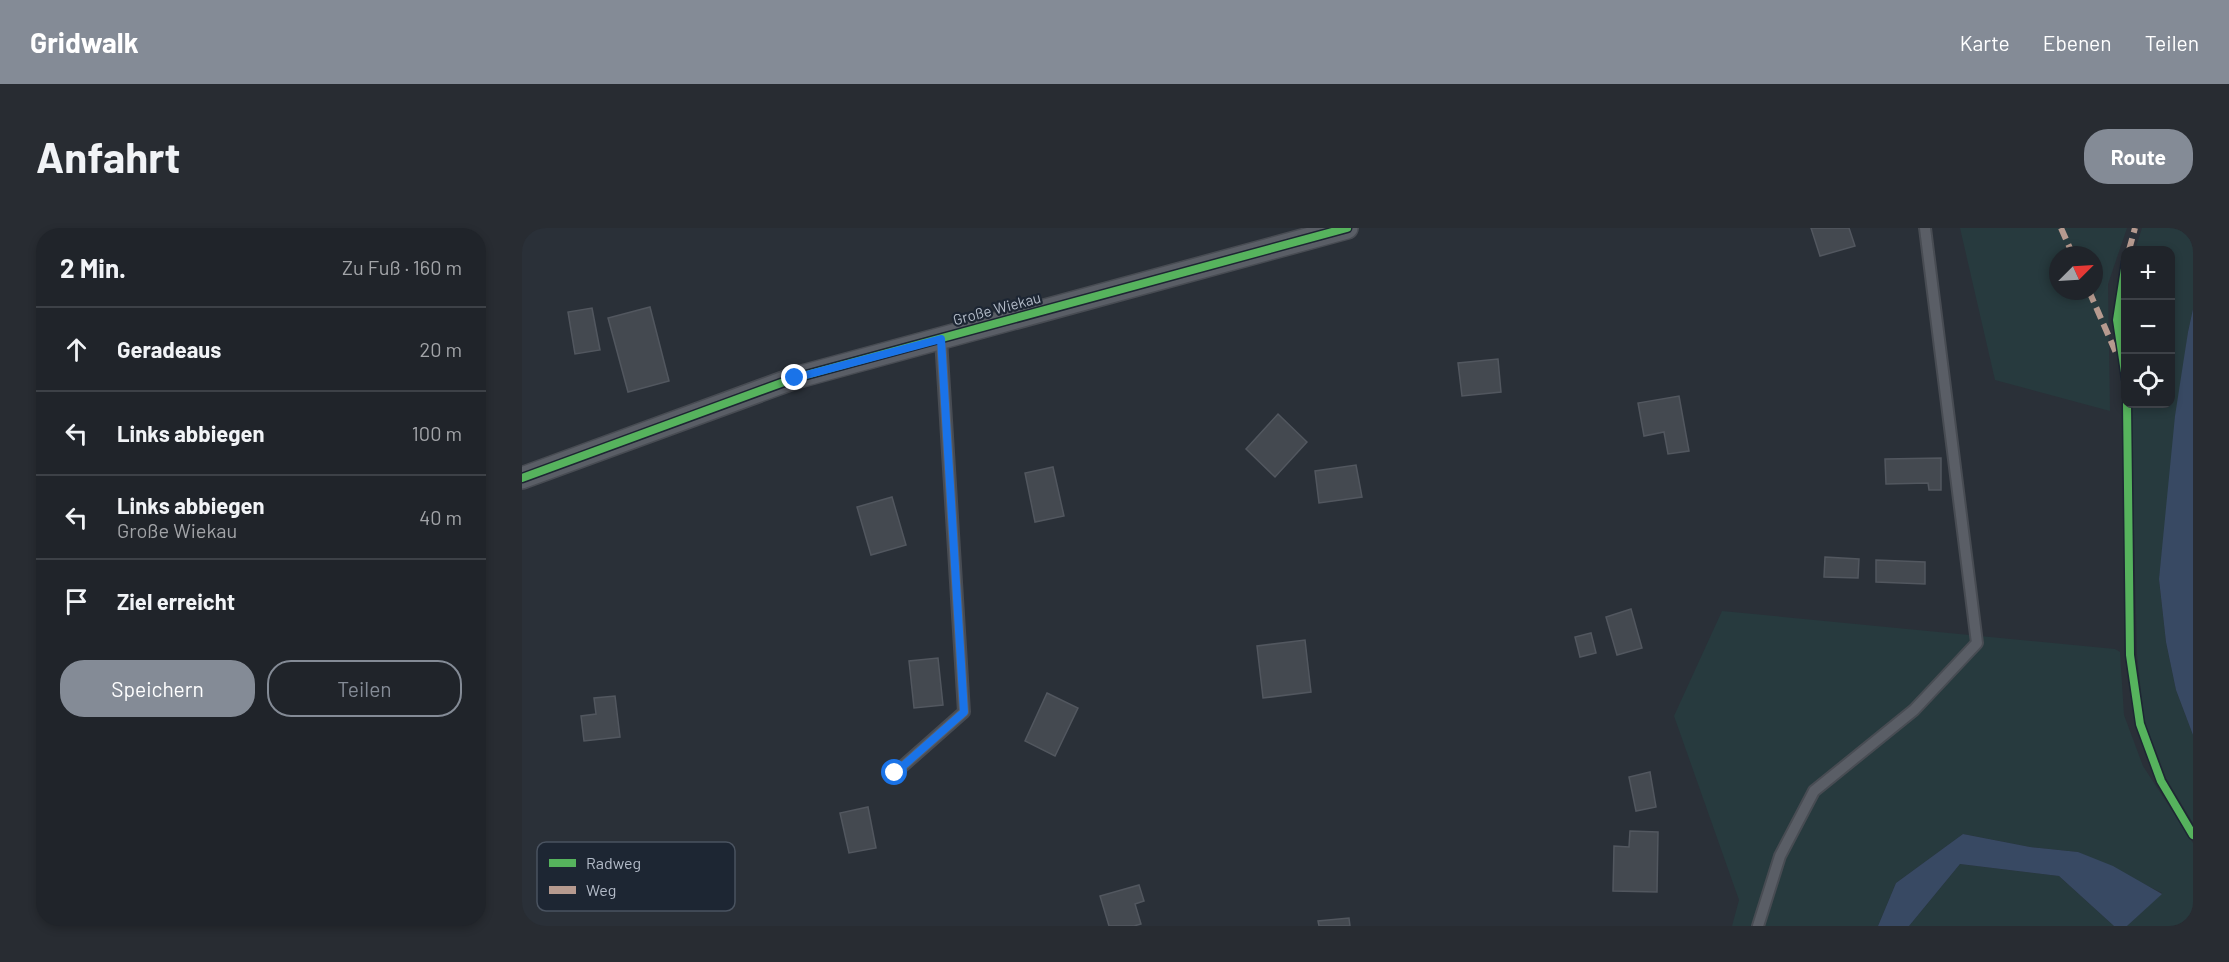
<!DOCTYPE html>
<html lang="de">
<meta charset="utf-8">
<style>
body{margin:0;font-family:Barlow,sans-serif;background:#282c32;color:#f1f3f6}
.controls{position:absolute;right:18px;top:18px;display:grid;overflow:hidden;border-radius:12px;box-shadow:0 3px 9px #0003}
.controls button{width:54px;height:54px;display:grid;place-items:center;padding:0;border:0;border-bottom:2px solid #3d4147;background:#20242a;color:#f1f3f6;font:30px sans-serif}
.compass{position:absolute;left:1527px;top:18px;width:54px;height:54px;border-radius:50%;background:#20242a;box-shadow:0 3px 9px #0003;rotate:66deg}
.stop{position:absolute;width:18px;height:18px;margin:-14px;border:4px solid #1a73e8;border-radius:50%;background:#fff}
.stop.end{background:#1a73e8;border-color:#fff;box-shadow:0 2px 6px #0008}
.list{margin:0;padding:0;list-style:none}
h2{display:flex;justify-content:space-between;align-items:center;height:78px;margin:0;padding:0 24px;font-size:26px}
h2 small{font-size:20px;font-weight:400;color:#a2a4a8}
.list li{display:grid;grid-template-columns:39px 1fr auto;gap:18px;align-items:center;box-sizing:border-box;height:84px;padding:0 24px;border-top:2px solid #3d4147}
.list b{display:block;font-size:22px;white-space:nowrap}
.list p{margin:0;font-size:20px;white-space:nowrap;color:#a2a4a8}
.list em{font-size:20px;font-style:normal;color:#a2a4a8}
.actions{display:flex;gap:12px;padding:18px 24px}
.actions a{flex:1;padding:14px 0;border:2px solid #848b96;border-radius:24px;text-align:center;font-size:21px;color:#848b96}
.actions .main{background:#848b96;color:#fff}
.icon{flex:none;width:33px;height:33px;fill:none;stroke:currentColor;stroke-width:2;stroke-linecap:round;stroke-linejoin:round}
.map{position:relative;flex:none;width:1671px;height:698px;overflow:hidden;border-radius:24px}
header{display:flex;align-items:center;gap:36px;box-sizing:border-box;height:84px;padding:0 30px;background:#848b96;color:#fff}
header strong{font-size:28px}
nav{display:flex;gap:33px;margin-inline-start:auto;font-size:21px}
.intro{display:flex;align-items:center;justify-content:space-between;box-sizing:border-box;height:144px;padding:0 36px}
h1{margin:0;font-size:42px}
.button{padding:15px 27px;border-radius:24px;background:#848b96;color:#fff;font-size:21px;font-weight:700}
main{display:flex;gap:36px;padding:0 36px}
aside{flex:1;background:#20242a;border-radius:24px;box-shadow:0 3px 9px #0003}
.map>svg:first-child{display:block}
</style>
<header>
<strong>Gridwalk</strong>
<nav><a>Karte</a><a>Ebenen</a><a>Teilen</a></nav>
</header>
<div class="intro"><h1>Anfahrt</h1><a class="button">Route</a></div>
<main>
<aside>
<h2>2 Min.<small>Zu Fuß · 160 m</small></h2>
<ul class="list">
<li><svg class="icon" aria-label="ahead" viewBox="0 0 24 24"><path d="M12 20V5M6 11l6-6 6 6"/></svg><div><b>Geradeaus</b></div><em>20 m</em></li>
<li><svg class="icon" aria-label="left" viewBox="0 0 24 24"><path d="M17 20v-9H6M10 6l-5 5 5 5"/></svg><div><b>Links abbiegen</b></div><em>100 m</em></li>
<li><svg class="icon" aria-label="left" viewBox="0 0 24 24"><path d="M17 20v-9H6M10 6l-5 5 5 5"/></svg><div><b>Links abbiegen</b><p>Große Wiekau</p></div><em>40 m</em></li>
<li><svg class="icon" aria-label="arrive" viewBox="0 0 24 24"><path d="M6 21V4h12l-3 4 3 4H6"/></svg><div><b>Ziel erreicht</b></div></li>
</ul>
<div class="actions"><a class="main">Speichern</a><a>Teilen</a></div>
</aside>
<div class="map">
<svg width="1671" height="698" viewBox="0 0 1671 698">
<rect width="100%" height="100%" fill="#2a3038"/>
<!-- green -->
<path fill="#273a3e" fill-rule="evenodd" d="M1438 0H1605L1586 56 1588 183 1473 152ZM1536 27H1572V63H1536Z
M1620 0H1671V81L1666 104 1637 351 1644 414 1654 462 1671 507V595L1644 550 1622 492 1615 427 1609 176H1648V22H1613Z
M1200 383 1593 421 1598 424 1602 487 1621 538 1671 615V698H1605L1640 665 1556 624 1508 619 1441 606 1374 655 1356 698H1210L1217 672 1152 488Z
M1438 636 1537 648 1592 698H1387Z"/>
<!-- water -->
<path fill="#384963" d="M1671 81V507L1654 462 1644 414 1637 351 1653 188 1666 104Z
M1441 606 1508 619 1556 624 1591 638 1640 666 1605 698H1592L1537 648 1438 636 1387 698H1356L1374 655Z"/>
<!-- building -->
<path fill="#444950" stroke="#52575f" stroke-width="1.5" d="M1289 0H1327L1333 18 1298 28Z
M128 79 147 153 106 164 86 90Z
M70 80 78 122 53 126 46 84Z
M976 131 979 164 940 168 936 135Z
M1157 168 1167 223 1146 226 1142 204 1122 208 1116 175Z
M756 186 785 214 753 249 724 221Z
M1419 230V262H1407L1406 255 1364 256 1363 231Z
M834 237 840 269 797 275 793 243Z
M531 239 542 288 513 294 503 245Z
M370 269 384 317 349 327 335 279Z
M1303 329 1337 331 1336 350 1302 349Z
M1354 332 1403 334V356L1354 354Z
M1109 381 1120 420 1095 427 1084 389Z
M1069 405 1074 425 1058 429 1053 409Z
M783 412 789 464 741 470 735 418Z
M416 430 421 477 392 480 387 433Z
M525 465 556 480 533 528 503 513Z
M93 468 98 509 62 513 59 488 74 486 72 470Z
M1128 544 1134 579 1114 583 1107 549Z
M346 579 354 620 327 625 318 585Z
M1108 603 1136 604 1135 664 1091 663 1092 618 1107 619Z
M617 657 622 673 613 676 619 696 612 698H587L578 668Z
M827 690 828 698H797L796 693Z"/>
<g fill="none" stroke-linecap="round" stroke-linejoin="round">
<defs>
<path id="service" d="M373 545 442 484 419 111
M1236 698 1258 628 1292 563 1392 482 1455 415 1403 0"/>
<path id="minor" d="M0 250 273 150 825 0"/>
</defs>
<!-- service casing -->
<use href="#service" stroke="#484c53" stroke-width="14"/>
<!-- minor casing -->
<use href="#minor" stroke="#484c53" stroke-width="24"/>
<!-- service -->
<use href="#service" stroke="#5a5e66" stroke-width="10"/>
<!-- minor -->
<use href="#minor" stroke="#5a5e66" stroke-width="21"/>
<!-- quiet -->
<path stroke="#b69a8f" stroke-width="6" stroke-dasharray="12 6" stroke-linecap="butt" d="M1539 0 1551 27
M1607 22 1613 0
M1567 63 1595 127"/>
<defs>
<path id="cycleway" d="M1604 34 1595 92 1604 151
M1605 176 1608 427 1618 496 1639 553 1671 607
M0 250 273 150 825 0"/>
</defs>
<!-- cycleway casing -->
<use href="#cycleway" stroke="#1d2633" stroke-width="11"/>
<!-- cycleway -->
<use href="#cycleway" stroke="#56b35d" stroke-width="8"/>
</g>
<g fill="none" stroke-linecap="round" stroke-linejoin="round">
<!-- route -->
<path stroke="#1a73e8" stroke-width="8" d="M273 150 419 111 442 484 373 545"/>
</g>
<g text-anchor="middle" stroke-width="4.5" stroke-linejoin="round" paint-order="stroke">
<!-- street labels -->
<g font-size="15" fill="#b4bcc9" stroke="#1d2633">
<text transform="translate(475 81) rotate(-15)" y="5">Große Wiekau</text>
</g>
</g>
<!-- legend -->
<rect x="15" y="614" width="198" height="69" rx="9" fill="#1d2633" stroke="#4a5360" stroke-width="1.5"/>
<rect x="27" y="631" width="27" height="8" fill="#56b35d"/>
<rect x="27" y="658" width="27" height="8" fill="#b69a8f"/>
<g font-size="16" fill="#b4bcc9">
<text x="64" y="641">Radweg</text>
<text x="64" y="668">Weg</text>
</g>
</svg>
<div class="controls">
<button>+</button>
<button>−</button>
<button><svg class="icon" aria-label="locate" viewBox="0 0 24 24"><circle cx="12" cy="12" r="6"/><path d="M12 2v4M12 18v4M2 12h4M18 12h4"/></svg></button>
</div>
<svg class="compass" viewBox="-18 -18 36 36"><path d="M0-13l5 13h-10z" fill="#e53935"/><path d="M0 13l5-13h-10z" fill="#a2a4a8"/></svg>
<div class="stop" style="left:373px;top:545px"></div>
<div class="stop end" style="left:273px;top:150px"></div>
</div>
</main>
